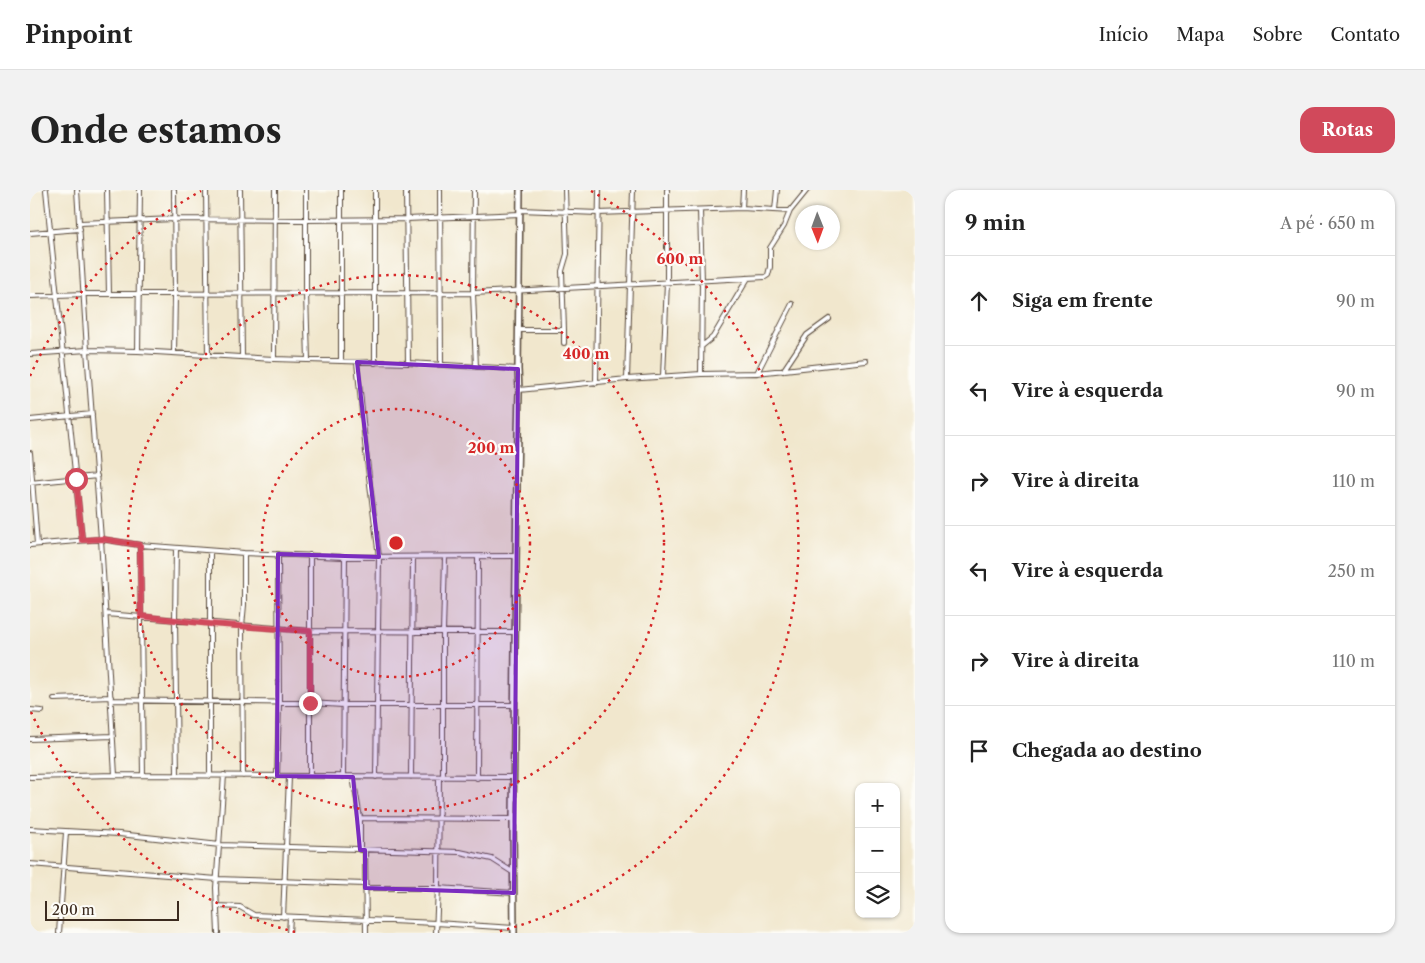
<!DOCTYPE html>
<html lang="pt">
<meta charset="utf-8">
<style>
body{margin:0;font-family:"Libre Caslon Text",serif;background:#f2f2f2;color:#222}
.controls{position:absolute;right:15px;bottom:15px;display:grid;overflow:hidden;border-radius:10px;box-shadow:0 1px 4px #0004}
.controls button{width:45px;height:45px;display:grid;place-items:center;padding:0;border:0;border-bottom:1px solid #e0e0e0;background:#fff;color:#222;font:25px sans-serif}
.compass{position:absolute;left:765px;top:15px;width:45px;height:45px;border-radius:50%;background:#fff;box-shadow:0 1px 4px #0004;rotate:179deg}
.scale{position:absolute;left:15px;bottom:12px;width:134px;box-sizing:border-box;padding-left:5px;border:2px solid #3b2a1e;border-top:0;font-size:14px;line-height:18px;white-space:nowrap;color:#3b2a1e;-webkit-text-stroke:4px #fdfcf7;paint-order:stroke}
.stop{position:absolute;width:15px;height:15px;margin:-11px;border:4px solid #d1495b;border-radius:50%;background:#fff}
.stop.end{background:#d1495b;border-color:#fff;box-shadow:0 1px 5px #0008}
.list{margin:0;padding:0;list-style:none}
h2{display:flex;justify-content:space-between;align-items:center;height:65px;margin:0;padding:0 20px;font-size:21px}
h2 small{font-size:16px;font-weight:400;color:#767676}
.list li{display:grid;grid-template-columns:32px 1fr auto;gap:15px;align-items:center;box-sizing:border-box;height:90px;padding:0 20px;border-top:1px solid #e0e0e0}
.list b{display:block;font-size:19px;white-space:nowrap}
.list em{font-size:16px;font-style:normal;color:#767676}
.icon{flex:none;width:28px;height:28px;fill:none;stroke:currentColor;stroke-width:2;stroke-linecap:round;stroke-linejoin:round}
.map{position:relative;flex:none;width:885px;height:743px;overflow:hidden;border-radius:15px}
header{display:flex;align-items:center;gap:30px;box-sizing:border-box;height:70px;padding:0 25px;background:#fff;border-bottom:1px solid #e0e0e0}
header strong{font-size:24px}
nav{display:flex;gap:28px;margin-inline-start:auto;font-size:18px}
.intro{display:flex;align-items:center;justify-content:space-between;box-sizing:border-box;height:120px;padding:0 30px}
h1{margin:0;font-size:35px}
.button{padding:12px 22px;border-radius:15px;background:#d1495b;color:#fff;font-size:18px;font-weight:700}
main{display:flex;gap:30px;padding:0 30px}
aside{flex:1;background:#fff;border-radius:15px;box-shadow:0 1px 4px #0004}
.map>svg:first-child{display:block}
</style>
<header>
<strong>Pinpoint</strong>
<nav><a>Início</a><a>Mapa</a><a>Sobre</a><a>Contato</a></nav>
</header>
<div class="intro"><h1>Onde estamos</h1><a class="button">Rotas</a></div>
<main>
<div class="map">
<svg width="885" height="743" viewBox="0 0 885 743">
<rect width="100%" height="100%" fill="#fdfcf7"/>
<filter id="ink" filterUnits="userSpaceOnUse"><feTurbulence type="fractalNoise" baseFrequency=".02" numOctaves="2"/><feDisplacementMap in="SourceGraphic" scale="10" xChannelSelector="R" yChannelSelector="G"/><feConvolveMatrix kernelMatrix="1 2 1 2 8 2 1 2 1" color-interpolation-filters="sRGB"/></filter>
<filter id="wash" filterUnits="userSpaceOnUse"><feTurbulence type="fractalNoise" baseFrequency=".0096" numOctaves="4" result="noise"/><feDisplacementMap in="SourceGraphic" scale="20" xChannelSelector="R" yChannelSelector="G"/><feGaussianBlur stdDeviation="1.12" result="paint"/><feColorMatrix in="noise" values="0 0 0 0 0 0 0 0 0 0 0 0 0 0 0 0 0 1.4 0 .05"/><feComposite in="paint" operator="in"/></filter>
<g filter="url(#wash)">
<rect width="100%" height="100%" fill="#f1e7cd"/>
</g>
<g filter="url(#ink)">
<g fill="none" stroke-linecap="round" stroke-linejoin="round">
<defs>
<path id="minor" d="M16 0 52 350
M47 0 57 160 71 349 85 585
M77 0 79 104
M144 0 145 104 144 163
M176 0 178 164
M210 0 212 166
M276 0V104L278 170
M311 0V171
M345 0V173
M376 0 378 173
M410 0 411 175
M444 0 443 103 446 177
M712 18 713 0
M490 20 568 23 712 18 760 21 777 0
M670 20 672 91 671 184
M745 20 747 0
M50 33 144 29 276 30 377 29 490 24
M0 43 50 39
M0 106 54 104 443 103 735 87 738 85 740 77V58L754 36 760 21
M488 140H534L532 81 537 64 535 0
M534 140V153
M672 156 683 147 718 88
M108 161 110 0
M0 164 57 160 108 161 244 169 378 173 488 179
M244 169 245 0
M327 172 336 262 349 367 346 587
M753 181 777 145 799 129
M727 183 762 114
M633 186 637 92V0
M597 189 603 0
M566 193 569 0
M489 200 597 189 671 184 727 183 836 171
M0 230 62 224
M0 263 7 354
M0 293 67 286
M0 355 71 349 110 355 214 363 315 367 486 366
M110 355 113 585
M146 358 145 430 147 585
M76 424 280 441 486 442
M24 509 81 507
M81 510 280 513 313 515H485
M0 520 12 521
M0 549 83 546
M180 586V361
M213 586 212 436 214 415V363
M247 586 249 513 248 364
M280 586V365
M0 587 85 585 484 587
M313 587 315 367
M323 587 330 628V660
M381 587 383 367
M413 588V442L415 367
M447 588 448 368
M330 628 483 629
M0 639 89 644 190 655 430 662 462 669 484 683
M335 660 336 743
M0 674 187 689 335 694
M335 698H408L484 703
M187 716 210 717 224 725 406 733 484 738
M253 727 259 587
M29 743 36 642
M188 743 186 698 194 585
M259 743 260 727
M406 743 408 698 409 587"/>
<path id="tertiary" d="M484 743 483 629 487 288 489 200 488 179 490 0"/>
</defs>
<!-- minor casing -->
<use href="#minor" stroke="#564638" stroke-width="6"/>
<!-- tertiary casing -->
<use href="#tertiary" stroke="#564638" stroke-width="8"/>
<!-- minor -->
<use href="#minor" stroke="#fff" stroke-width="4"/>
<!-- tertiary -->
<use href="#tertiary" stroke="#fff" stroke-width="5"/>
</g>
</g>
<g fill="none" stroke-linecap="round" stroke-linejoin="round" filter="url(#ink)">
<!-- route -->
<path stroke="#d1495b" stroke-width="6" d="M46 289 52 350 72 349 110 355 111 426 180 434 280 441V513"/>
</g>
<!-- marked area -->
<path fill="#7b2cbf" fill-opacity="0.2" stroke="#7b2cbf" stroke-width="4" stroke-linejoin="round" d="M327 172 488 179 484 703 335 698V660H330L323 587 247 586 248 364 349 367Z"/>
<!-- distance rings -->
<g fill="none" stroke="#d62828" stroke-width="2.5" stroke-dasharray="2.5 5">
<circle cx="366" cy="353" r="134"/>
<circle cx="366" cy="353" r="268"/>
<path d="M265 742A402 402 0 0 1 0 520M0 186A402 402 0 0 1 171 1M561 1A402 402 0 0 1 467 742"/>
</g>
<circle cx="366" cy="353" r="8" fill="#d62828" stroke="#fdfcf7" stroke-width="2.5"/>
<g font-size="15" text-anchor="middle" font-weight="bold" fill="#d62828" stroke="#fdfcf7" stroke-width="4.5" stroke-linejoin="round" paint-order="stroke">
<text x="650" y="74">600 m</text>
<text x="556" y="169">400 m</text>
<text x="461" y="263">200 m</text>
</g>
</svg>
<div class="controls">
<button>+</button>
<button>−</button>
<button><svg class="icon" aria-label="layers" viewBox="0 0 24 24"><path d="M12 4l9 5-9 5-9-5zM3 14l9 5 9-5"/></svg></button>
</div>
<svg class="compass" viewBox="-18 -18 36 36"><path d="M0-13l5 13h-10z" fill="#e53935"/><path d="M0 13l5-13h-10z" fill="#767676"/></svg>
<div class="scale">200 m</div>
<div class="stop" style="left:46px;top:289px"></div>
<div class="stop end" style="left:280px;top:513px"></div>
</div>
<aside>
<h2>9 min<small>A pé · 650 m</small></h2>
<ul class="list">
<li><svg class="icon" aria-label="ahead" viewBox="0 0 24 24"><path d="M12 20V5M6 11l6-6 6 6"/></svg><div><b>Siga em frente</b></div><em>90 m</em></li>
<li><svg class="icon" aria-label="left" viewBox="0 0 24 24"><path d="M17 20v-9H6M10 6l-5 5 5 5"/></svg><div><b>Vire à esquerda</b></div><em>90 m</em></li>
<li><svg class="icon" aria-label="right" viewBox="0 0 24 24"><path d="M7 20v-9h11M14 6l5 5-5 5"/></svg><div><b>Vire à direita</b></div><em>110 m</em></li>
<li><svg class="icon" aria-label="left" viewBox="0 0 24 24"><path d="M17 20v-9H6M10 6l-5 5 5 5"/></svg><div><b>Vire à esquerda</b></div><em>250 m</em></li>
<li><svg class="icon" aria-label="right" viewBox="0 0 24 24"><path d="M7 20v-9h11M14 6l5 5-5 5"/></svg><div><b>Vire à direita</b></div><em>110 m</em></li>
<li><svg class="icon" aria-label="arrive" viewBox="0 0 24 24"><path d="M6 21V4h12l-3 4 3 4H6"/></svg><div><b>Chegada ao destino</b></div></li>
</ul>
</aside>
</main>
